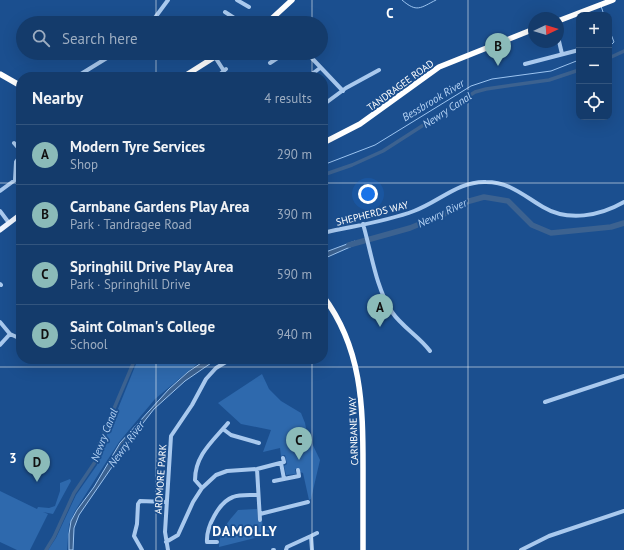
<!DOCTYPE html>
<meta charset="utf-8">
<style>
body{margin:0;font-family:"PT Sans",sans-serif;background:#214673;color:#f1f3f6}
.controls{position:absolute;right:12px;top:12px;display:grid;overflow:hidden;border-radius:8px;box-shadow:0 4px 16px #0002}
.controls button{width:36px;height:36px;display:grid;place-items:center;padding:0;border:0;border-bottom:1px solid #33557e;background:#143b6b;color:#f1f3f6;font:20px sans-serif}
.compass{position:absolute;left:528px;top:12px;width:36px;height:36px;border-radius:50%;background:#143b6b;box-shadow:0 4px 16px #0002;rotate:86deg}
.you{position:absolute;left:368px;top:194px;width:14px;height:14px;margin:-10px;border:3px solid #fff;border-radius:50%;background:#1a73e8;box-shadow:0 0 0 6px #1a73e833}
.badge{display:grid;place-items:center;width:26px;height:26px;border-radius:50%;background:#8bbbb9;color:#111;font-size:13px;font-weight:700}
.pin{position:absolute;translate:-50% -33px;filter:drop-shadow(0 1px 2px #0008)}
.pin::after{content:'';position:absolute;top:21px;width:14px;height:12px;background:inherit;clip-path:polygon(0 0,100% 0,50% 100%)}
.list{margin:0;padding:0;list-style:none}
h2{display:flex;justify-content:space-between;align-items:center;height:52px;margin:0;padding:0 16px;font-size:17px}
h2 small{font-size:13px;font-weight:400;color:#9dadc1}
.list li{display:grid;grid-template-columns:26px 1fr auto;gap:12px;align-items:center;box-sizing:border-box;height:60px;padding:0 16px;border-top:1px solid #33557e}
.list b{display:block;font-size:15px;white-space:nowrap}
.list p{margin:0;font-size:13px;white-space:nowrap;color:#9dadc1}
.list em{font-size:13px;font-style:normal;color:#9dadc1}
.icon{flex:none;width:22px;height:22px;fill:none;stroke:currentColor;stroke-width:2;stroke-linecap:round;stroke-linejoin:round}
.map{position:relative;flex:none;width:624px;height:550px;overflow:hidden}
.search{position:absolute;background:#143b6b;box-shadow:0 4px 16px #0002;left:16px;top:16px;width:312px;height:44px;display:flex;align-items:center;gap:10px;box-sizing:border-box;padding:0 14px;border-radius:22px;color:#9dadc1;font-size:15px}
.panel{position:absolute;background:#143b6b;box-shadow:0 4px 16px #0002;left:16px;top:72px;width:312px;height:292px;border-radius:16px}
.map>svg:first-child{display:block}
</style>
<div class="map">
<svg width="624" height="550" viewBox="0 0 624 550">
<rect width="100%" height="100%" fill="#1b4f8f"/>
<!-- green -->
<path fill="#2e69ad" d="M138 359H203L155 399 119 442 75 511 69 525 67 550H48L56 538 76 495 97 465 104 440 111 426Z
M262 374 269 389 281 401 301 413 305 423 307 433 320 460 311 499 309 500 303 473 300 472 299 469H295L296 474 286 475 284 466 287 464 285 455 281 456 280 448 263 452 271 430 241 424 218 403Z
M70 479 71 481 53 514 43 512 48 514 30 550H17L0 542V491L37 509 38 507 49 508 55 506 60 491V483Z
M257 509 258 521H262L263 528 268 530 275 529V533L219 547C219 531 228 522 238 510Z"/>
<!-- water -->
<path fill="#3c6290" stroke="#9cc4f0" d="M355 241 357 244 323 259V253Z
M207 359H217L185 381 154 409 136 432 79 515 74 528 73 550H69V534L71 521 77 510 94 487 120 443 169 389 188 372Z"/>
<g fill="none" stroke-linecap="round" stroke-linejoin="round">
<!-- stream -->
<path stroke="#9cc4f0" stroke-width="1" d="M402 0C417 13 420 8 436 0
M601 6 604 15
M609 29 614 42 609 47
M323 165 375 145 471 86 492 79 551 71 579 60"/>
<!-- canal -->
<path stroke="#3c6290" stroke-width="3.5" d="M609 58 624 51
M323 175 352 165 383 151 475 92 486 89 549 80 579 70
M46 550 54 537 74 493 95 462 99 444 135 359"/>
<!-- river -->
<path stroke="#3c6290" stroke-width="5.5" d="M349 245 410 228 444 214 466 202 484 197 508 201 532 225 551 233 611 227 624 223"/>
<!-- minor -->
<path stroke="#a9c9ee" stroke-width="4" d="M237 0 249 7
M225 12 242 23
M151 23 168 0
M558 37 562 54
M307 53 343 91
M215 57 224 71
M270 63 285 53
M525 64 579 50
M219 75 226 69
M76 77 115 53
M308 77 320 68
M323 105 346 88 379 70
M14 143 21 151
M0 191 15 180 16 162 21 155
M0 211 9 223
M16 218 21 225
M363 224C371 251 376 289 392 312 402 327 419 336 430 351
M323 233C353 226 385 222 414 211 439 202 458 181 486 182 510 182 524 196 543 207 568 222 600 216 624 202
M0 284 1 285
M0 322 10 334 21 339
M0 345 10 334
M545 402 624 376
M223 429 231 435 259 443
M281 463 284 479 299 476 298 470
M257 469 260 520
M274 481 284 479
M202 488 195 480C195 455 213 441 228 423
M260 514 308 502
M311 536 317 533
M166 542 178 535 193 502 202 488 216 475 227 471 257 469 284 462 283 458
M217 542H207C206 527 219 502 233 497 240 494 250 495 258 495
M142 550 134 536 137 524 138 504 140 501 166 502
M168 550 165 532 171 436 192 405 206 379 216 368 231 359
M273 550H274
M286 550 287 547 311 536 312 550
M521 550 549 536 624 511"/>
<!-- major -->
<path stroke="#f0f6ff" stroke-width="5" d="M0 230 21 214"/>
<!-- highway -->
<path stroke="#fff" stroke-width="5.5" d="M558 21 613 0
M267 23 292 0
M0 74 21 86
M183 77 221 53
M323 143 360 124 439 67 534 29
M323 296C362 348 363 405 363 468 363 495 363 523 363 550"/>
</g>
<!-- grid -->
<path fill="none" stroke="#fff" stroke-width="1" stroke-opacity="0.55" d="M156 0V23M312 0V23M468 0V550M156 53V77M312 53V77M0 183H21M323 183H624M156 359V550M312 359V550M0 367H624"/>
<g text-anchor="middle" stroke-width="3.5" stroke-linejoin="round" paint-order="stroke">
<!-- street labels -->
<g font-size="10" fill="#fff" stroke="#1b4f8f">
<text transform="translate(400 85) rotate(-36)" y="4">TANDRAGEE ROAD</text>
<text transform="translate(372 213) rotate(-14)" y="4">SHEPHERDS WAY</text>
<text transform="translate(353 431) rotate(-92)" y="4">CARNBANE WAY</text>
<text transform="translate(160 479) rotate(-86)" y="4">ARDMORE PARK</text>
</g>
<!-- water labels -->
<g font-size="11" font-style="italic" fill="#b5d3f5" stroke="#1b4f8f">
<text transform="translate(433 100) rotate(-31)" y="4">Bessbrook River</text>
<text transform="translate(447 110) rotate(-33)" y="4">Newry Canal</text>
<text transform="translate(442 213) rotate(-25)" y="4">Newry River</text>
<text transform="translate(104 435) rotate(-69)" y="4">Newry Canal</text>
<text transform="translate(126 444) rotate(-54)" y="4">Newry River</text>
</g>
<!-- district labels -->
<g font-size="14" font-weight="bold" letter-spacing="1" fill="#fff" stroke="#1b4f8f">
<text x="245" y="536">DAMOLLY</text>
</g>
</g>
<g font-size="13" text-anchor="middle" font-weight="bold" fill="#fff" stroke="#1b4f8f" stroke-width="3.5" stroke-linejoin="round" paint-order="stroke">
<text x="390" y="18">C</text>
<text x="13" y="463">3</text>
</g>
</svg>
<div class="controls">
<button>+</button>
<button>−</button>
<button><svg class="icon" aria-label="locate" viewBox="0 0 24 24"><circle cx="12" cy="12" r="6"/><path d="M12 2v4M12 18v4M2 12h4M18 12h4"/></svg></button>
</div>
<svg class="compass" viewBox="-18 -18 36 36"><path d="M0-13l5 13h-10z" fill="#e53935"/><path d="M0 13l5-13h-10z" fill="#9dadc1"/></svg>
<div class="you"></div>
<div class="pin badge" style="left:380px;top:327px">A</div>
<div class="pin badge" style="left:498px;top:66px">B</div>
<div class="pin badge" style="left:299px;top:460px">C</div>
<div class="pin badge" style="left:37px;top:482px">D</div>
<div class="search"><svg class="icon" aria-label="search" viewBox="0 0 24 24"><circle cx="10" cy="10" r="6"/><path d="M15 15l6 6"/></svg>Search here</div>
<section class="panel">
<h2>Nearby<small>4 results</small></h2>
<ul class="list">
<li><span class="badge">A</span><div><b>Modern Tyre Services</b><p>Shop</p></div><em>290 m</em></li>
<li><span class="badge">B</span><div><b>Carnbane Gardens Play Area</b><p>Park · Tandragee Road</p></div><em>390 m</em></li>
<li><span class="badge">C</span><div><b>Springhill Drive Play Area</b><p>Park · Springhill Drive</p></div><em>590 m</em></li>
<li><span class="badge">D</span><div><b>Saint Colman's College</b><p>School</p></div><em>940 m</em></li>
</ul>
</section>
</div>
